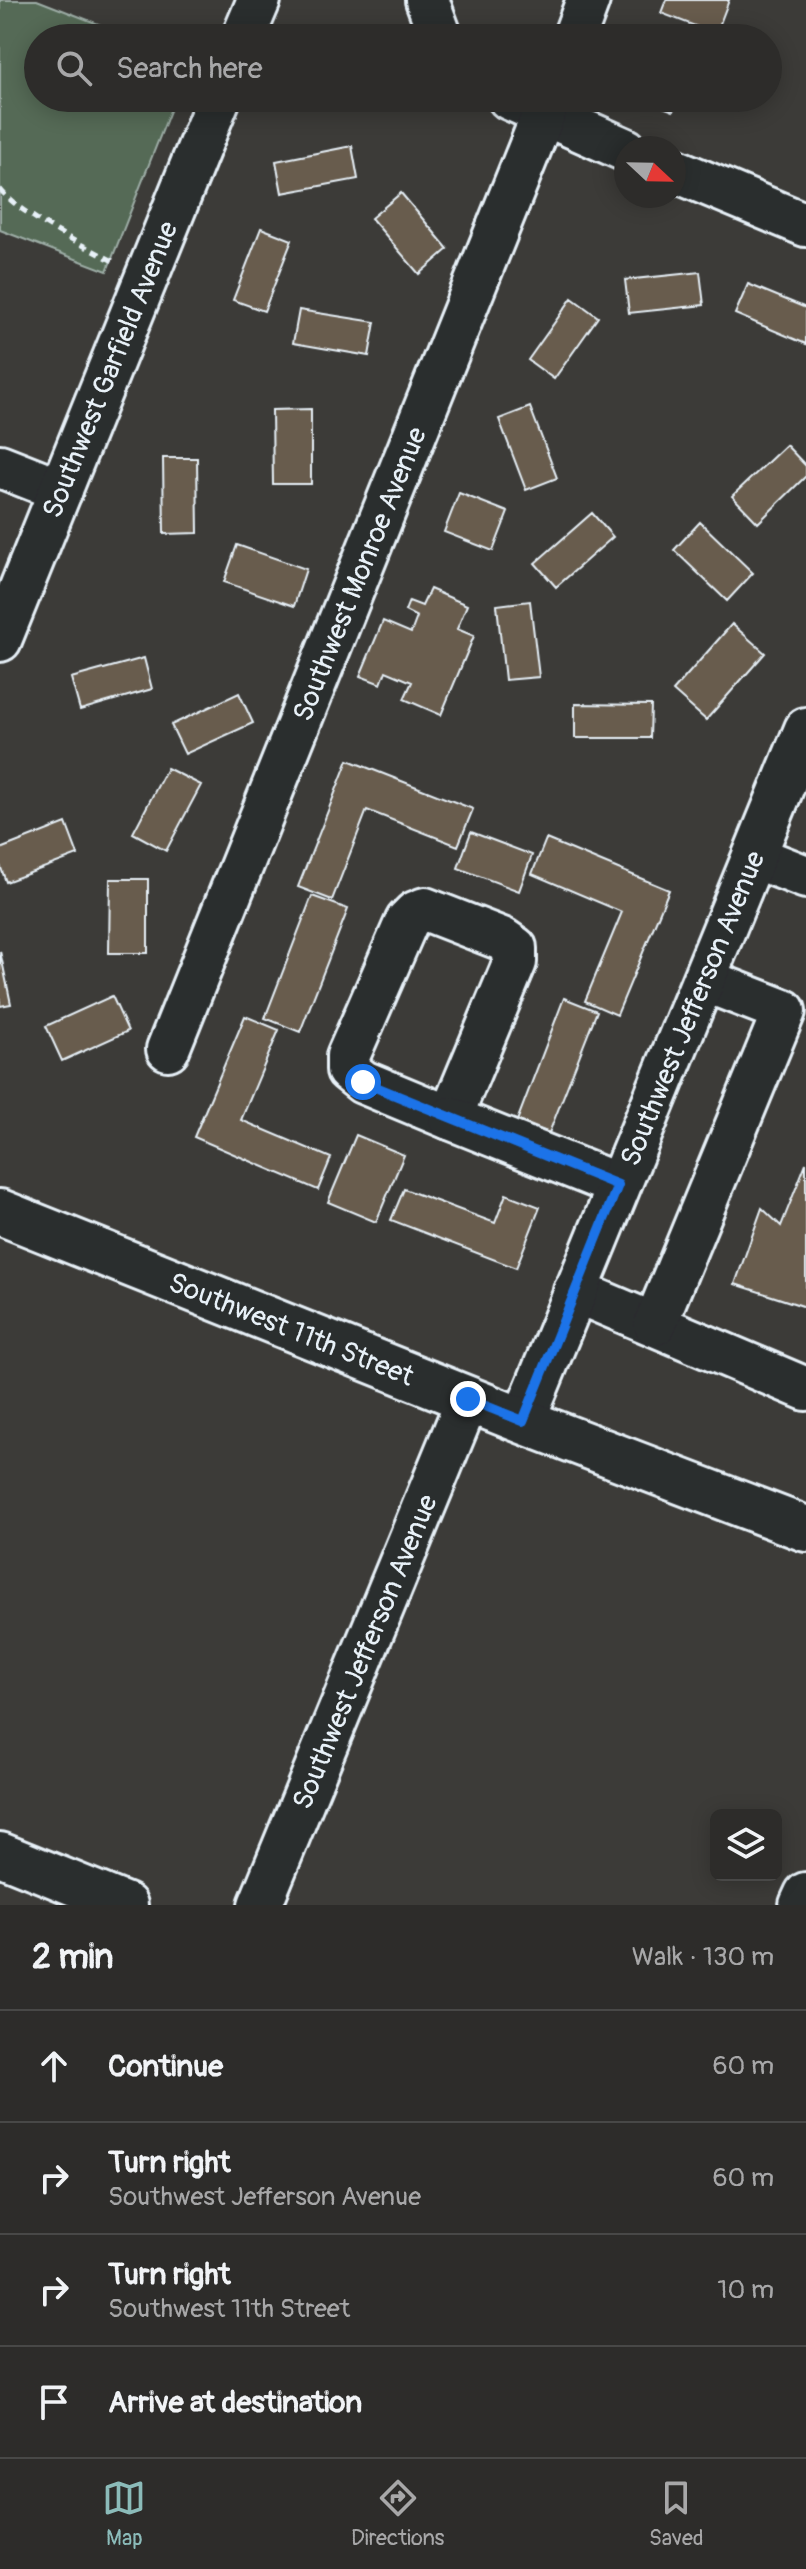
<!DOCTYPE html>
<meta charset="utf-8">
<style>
body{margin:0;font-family:Pangolin,sans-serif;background:#393836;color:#f1f3f6}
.controls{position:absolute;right:24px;bottom:24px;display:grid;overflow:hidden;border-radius:12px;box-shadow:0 4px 20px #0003}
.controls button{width:72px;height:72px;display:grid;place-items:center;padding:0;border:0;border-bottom:2px solid #484847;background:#2d2c2a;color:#f1f3f6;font:40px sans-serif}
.compass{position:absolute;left:614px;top:136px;width:72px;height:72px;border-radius:50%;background:#2d2c2a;box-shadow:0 4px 20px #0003;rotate:112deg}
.stop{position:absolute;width:24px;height:24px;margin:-18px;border:6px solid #1a73e8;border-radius:50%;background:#fff}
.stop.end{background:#1a73e8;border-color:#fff;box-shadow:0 2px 8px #0008}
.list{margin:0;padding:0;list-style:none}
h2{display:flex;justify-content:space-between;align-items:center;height:104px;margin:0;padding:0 32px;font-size:34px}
h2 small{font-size:26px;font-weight:400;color:#a7a7a8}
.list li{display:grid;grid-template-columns:52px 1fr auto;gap:24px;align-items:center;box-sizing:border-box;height:112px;padding:0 32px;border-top:2px solid #484847}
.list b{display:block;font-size:30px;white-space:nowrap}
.list p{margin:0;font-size:26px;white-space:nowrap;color:#a7a7a8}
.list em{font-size:26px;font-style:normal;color:#a7a7a8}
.icon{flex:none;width:44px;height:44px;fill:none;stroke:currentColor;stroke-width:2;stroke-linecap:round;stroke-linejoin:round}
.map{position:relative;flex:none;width:806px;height:1905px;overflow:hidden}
.search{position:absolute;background:#2d2c2a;box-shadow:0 4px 20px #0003;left:24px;right:24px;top:24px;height:88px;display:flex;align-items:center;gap:20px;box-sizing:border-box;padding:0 28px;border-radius:44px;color:#a7a7a8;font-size:30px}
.sheet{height:552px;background:#2d2c2a}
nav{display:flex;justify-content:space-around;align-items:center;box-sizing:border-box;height:112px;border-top:2px solid #484847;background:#2d2c2a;font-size:22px;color:#a7a7a8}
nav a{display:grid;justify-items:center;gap:4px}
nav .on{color:#8bbbb9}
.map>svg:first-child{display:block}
</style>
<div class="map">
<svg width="806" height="1905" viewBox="0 0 806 1905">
<rect width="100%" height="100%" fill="#3c3b38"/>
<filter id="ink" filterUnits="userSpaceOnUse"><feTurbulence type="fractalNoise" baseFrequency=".0125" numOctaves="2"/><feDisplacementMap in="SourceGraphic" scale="16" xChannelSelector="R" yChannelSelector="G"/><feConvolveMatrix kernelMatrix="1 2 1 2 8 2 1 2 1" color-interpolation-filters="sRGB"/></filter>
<g filter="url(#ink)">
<!-- green -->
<path fill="#556a56" stroke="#9eaea7" stroke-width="2" d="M0 0H37L134 38H38V98H175L107 271 0 230Z"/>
<!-- building -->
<path fill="#675c4e" stroke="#e8f1f8" stroke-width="2" d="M666 0H729L716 34 661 13Z
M640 98H678L673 111Z
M352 146 358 179 282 193 276 161Z
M401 193 448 249 419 274 371 218Z
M261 228 292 240 264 311 233 300Z
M700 272 704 305 629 313 625 280Z
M748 284 806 308V344L735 314Z
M572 298 598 317 554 379 528 360Z
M299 310 375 322 369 356 293 343Z
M530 407 557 478 526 490 499 419Z
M311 409V484H273L272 410Z
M786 445 806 466V476L758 523 732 496Z
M163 458H197L198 533 164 534Z
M459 493 508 512 493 551 444 532Z
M592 513 613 537 556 587 535 563Z
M700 522 753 573 727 601 674 550Z
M237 545 306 569 294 606 224 582Z
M430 589 467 605 457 629 474 636 441 715 404 699 412 682 386 671 381 684 360 676 383 621 411 633 417 617 405 611 409 601 422 606Z
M530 601 539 677 505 680 497 605Z
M732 624 765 653 706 720 673 691Z
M144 658 152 689 80 710 71 678Z
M239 693 253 723 185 754 171 725Z
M575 704 651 705 650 738H575Z
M348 760 473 809 458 846 367 810 332 900 298 887Z
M167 768 201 785 166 851 133 833Z
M66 823 78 855 6 882 0 865V849Z
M471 832 532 855 519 891 458 868Z
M546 839 669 890 617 1015 585 1001 622 912 532 874Z
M110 879H148V953H109Z
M312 896 348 909 300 1032 265 1018Z
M0 951 11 1004 0 1006Z
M112 996 128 1031 62 1061 46 1026Z
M564 998 597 1011 549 1133 517 1121Z
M245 1016 279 1030 241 1120 331 1158 318 1190 194 1137Z
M356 1135 404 1155 376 1222 328 1202Z
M806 1163V1307L735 1284 762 1208 781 1226Z
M404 1189 495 1223 506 1194 540 1207 516 1268 391 1220Z"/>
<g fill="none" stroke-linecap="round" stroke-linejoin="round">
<defs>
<g id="minor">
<path d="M427 0 441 38"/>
<path d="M243 38 259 0"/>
<path d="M574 38 588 0"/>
<path d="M509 98 626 150"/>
<path d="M674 170 806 225"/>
<path d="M0 466 61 490"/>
<path id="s1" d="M0 640 219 98"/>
<path d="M755 857 806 877"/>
<path d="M425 909 502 939 515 948V962L450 1118 363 1082 348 1070V1056L407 921 415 913Z"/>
<path id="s2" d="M168 1049 550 98"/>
<path d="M450 1118 618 1185"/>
<path d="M575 1291 806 1389"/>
<path d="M655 1324 784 1011 704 980"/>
<path id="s3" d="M523 1421 806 729"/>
<path d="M0 1854 126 1905"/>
<path id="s4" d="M260 1905 468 1399"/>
<path d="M801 1905 806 1894"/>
</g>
<g id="major">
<path id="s5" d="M0 1212 523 1421 806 1529"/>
</g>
</defs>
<!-- minor casing -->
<use href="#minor" stroke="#e8f1f8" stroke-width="48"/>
<!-- major casing -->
<use href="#major" stroke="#e8f1f8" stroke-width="50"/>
<!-- path -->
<path stroke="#e8f1f8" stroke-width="5" stroke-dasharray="8 6" stroke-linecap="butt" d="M0 189C21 216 85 246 117 263"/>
<!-- minor -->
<use href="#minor" stroke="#2a2d2e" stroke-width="42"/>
<!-- major -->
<use href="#major" stroke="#2a2d2e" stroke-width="44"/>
</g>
</g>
<g fill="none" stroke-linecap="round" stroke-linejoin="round" filter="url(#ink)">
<!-- route -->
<path stroke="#1a73e8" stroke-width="10" d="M363 1082 618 1185 523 1421 468 1399"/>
</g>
<g text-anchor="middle" stroke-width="7" stroke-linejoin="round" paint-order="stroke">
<!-- street labels -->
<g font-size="28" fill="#e8f1f8" stroke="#2a2d2e">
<text dy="10" stroke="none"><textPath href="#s1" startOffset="292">Southwest Garfield Avenue</textPath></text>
<text dy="10" stroke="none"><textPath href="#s2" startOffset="512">Southwest Monroe Avenue</textPath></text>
<text dy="10" stroke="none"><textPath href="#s3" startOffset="446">Southwest Jefferson Avenue</textPath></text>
<text dy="10" stroke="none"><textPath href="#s5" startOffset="314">Southwest 11th Street</textPath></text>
<text dy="10" stroke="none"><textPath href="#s4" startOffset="274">Southwest Jefferson Avenue</textPath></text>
</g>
</g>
</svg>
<div class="controls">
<button><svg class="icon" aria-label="layers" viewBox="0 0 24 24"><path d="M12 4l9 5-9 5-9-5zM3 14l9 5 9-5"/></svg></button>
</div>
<svg class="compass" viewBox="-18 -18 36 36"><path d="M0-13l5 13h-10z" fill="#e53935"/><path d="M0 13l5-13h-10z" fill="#a7a7a8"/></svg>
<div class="stop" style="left:363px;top:1082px"></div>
<div class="stop end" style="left:468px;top:1399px"></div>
<div class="search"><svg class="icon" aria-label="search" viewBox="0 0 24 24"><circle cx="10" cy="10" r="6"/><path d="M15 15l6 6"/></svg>Search here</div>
</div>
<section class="sheet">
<h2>2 min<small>Walk · 130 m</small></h2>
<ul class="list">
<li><svg class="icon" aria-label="ahead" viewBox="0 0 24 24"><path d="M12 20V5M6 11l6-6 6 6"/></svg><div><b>Continue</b></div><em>60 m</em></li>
<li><svg class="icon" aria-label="right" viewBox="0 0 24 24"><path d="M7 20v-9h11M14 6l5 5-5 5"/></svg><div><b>Turn right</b><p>Southwest Jefferson Avenue</p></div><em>60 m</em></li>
<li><svg class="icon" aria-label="right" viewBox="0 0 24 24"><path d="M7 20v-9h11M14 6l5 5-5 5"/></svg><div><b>Turn right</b><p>Southwest 11th Street</p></div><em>10 m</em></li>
<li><svg class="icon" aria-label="arrive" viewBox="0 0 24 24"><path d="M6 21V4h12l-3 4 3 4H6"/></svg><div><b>Arrive at destination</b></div></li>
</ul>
</section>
<nav>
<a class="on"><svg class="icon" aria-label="map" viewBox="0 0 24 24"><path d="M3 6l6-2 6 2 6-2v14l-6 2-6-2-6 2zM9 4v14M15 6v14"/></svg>Map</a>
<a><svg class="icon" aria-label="directions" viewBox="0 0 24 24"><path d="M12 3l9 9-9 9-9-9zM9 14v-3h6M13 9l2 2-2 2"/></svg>Directions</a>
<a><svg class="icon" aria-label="saved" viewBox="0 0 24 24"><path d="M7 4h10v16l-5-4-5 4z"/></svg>Saved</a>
</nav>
